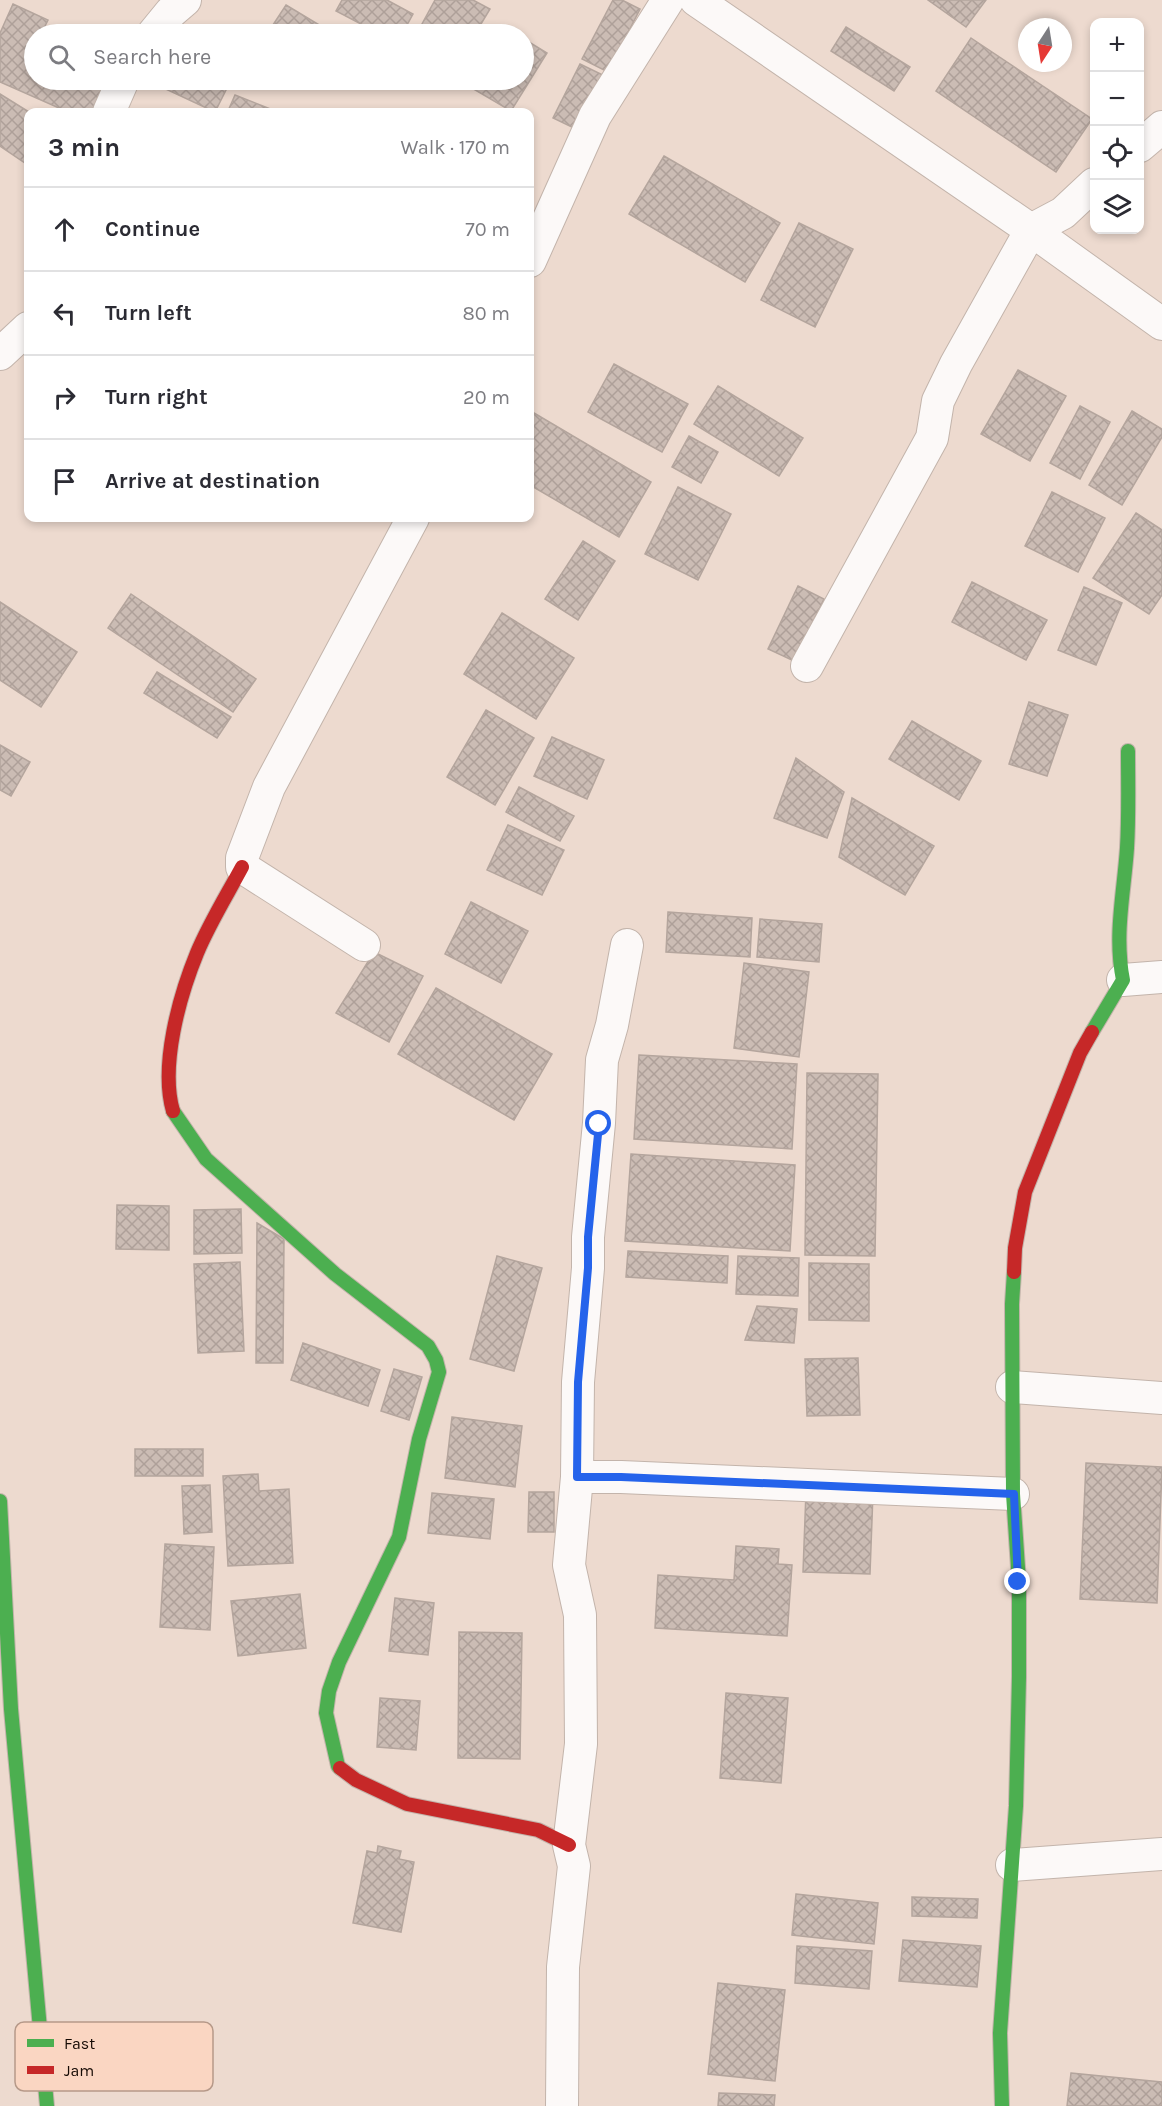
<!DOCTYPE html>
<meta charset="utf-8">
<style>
body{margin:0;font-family:Karla,sans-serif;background:#f2f2f3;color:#2b2b33}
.controls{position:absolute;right:18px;top:18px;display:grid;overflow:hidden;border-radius:12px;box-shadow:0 3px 9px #0003}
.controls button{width:54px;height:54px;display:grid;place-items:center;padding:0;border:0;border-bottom:2px solid #e1e1e2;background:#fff;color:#2b2b33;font:30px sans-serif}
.compass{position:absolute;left:1018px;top:18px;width:54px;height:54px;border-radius:50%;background:#fff;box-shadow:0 3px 9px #0003;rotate:192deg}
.stop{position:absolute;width:18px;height:18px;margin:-14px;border:4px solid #2563eb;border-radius:50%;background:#fff}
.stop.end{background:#2563eb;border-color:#fff;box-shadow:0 2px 6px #0008}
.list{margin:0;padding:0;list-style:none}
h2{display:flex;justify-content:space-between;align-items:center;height:78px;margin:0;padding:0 24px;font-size:26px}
h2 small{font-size:20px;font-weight:400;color:#7c7c81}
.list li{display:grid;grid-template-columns:39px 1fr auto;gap:18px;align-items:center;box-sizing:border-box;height:84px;padding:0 24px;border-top:2px solid #e1e1e2}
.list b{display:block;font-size:22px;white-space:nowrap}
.list em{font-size:20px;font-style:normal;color:#7c7c81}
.icon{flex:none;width:33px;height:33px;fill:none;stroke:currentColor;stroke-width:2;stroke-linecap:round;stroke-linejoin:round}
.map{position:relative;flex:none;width:1162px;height:2106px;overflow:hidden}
.search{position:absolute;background:#fff;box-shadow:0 3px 9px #0003;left:24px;top:24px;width:510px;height:66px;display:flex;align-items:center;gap:15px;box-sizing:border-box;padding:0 21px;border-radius:33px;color:#7c7c81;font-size:22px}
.panel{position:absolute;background:#fff;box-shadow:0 3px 9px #0003;left:24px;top:108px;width:510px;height:414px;border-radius:12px}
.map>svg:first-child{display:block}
</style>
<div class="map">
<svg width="1162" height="2106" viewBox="0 0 1162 2106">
<defs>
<pattern id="building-cross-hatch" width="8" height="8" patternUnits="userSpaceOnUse" patternTransform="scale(1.5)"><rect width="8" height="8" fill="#cbbcb4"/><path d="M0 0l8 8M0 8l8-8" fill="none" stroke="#aea099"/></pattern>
</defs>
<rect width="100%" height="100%" fill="#eddacf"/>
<!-- building -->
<path fill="url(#building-cross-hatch)" stroke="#b4a59d" stroke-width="1.5" d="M342 0H387L413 14 402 34H380L336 11Z
M435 0H473L490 9 475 34H441L422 24Z
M613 0H622L640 9 608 72 582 59Z
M928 0H986L966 27Z
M13 4 48 20 41 34H34V80H103L109 82 95 112H68L0 82V33Z
M286 5 326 29 323 34H267Z
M500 25 516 34H494Z
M846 27 910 67 894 91 831 51Z
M971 38 1092 119 1056 172 936 91Z
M524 39 547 53 511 111 465 84 468 80H524Z
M580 64 605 76 578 130 553 118Z
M162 80H226L230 82 215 112 159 86Z
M0 94 29 112 28 165 0 146Z
M235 95 278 112 228 111Z
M664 156 780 223 745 282 629 214Z
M799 223 853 249 815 327 761 300Z
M614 364 688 404 662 452 588 412Z
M1018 370 1066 396 1030 461 981 434Z
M718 386 803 438 779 476 694 424Z
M1080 406 1110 422 1080 479 1050 463Z
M1132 411 1162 429V437L1122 505 1089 485Z
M534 413 651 482 619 537 530 485V421Z
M689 436 718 452 701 483 672 467Z
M678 487 731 514 698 580 645 554Z
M1052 492 1105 518 1078 572 1025 546Z
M1136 513 1162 530V595L1149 614 1093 578Z
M583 541 615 561 578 620 545 599Z
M972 582 1047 620 1026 660 952 622Z
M798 586 824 599 794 661 768 649Z
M1084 587 1122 603 1096 665 1058 650Z
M131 594 256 679 233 712 108 628Z
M0 602 77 652 41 707 0 680Z
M502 613 574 658 536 719 464 674Z
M157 672 231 717 217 738 144 693Z
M1029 702 1068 715 1047 776 1009 764Z
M486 710 534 738 495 805 447 777Z
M912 721 981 761 959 800 889 759Z
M552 737 604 760 587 799 534 776Z
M0 745 30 762 11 796 0 790Z
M796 758 844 792 827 838 774 818Z
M519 787 574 816 560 841 506 812Z
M852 798 934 846 905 895 839 857Z
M508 825 564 850 542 895 487 870Z
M471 902 528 931 501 983 445 954Z
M668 912 752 918 750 957 666 952Z
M760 919 822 924 819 962 757 957Z
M374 952 423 976 389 1042 336 1013Z
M744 963 809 972 799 1057 734 1048Z
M436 988 552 1054 514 1120 398 1054Z
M639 1055 797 1064 792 1149 634 1139Z
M807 1073 878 1074 875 1256 805 1255Z
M631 1154 795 1165 790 1251 625 1241Z
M117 1205 169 1206V1250L116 1249Z
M241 1209 242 1253 194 1254V1210Z
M257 1223 284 1239 283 1363H256Z
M628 1251 728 1256 727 1283 626 1277Z
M497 1256 542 1268 514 1371 470 1359Z
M738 1256 799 1258 798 1296 736 1294Z
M240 1262 244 1351 198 1353 194 1264Z
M809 1263 869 1264V1321L809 1320Z
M757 1306 797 1309 794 1343 745 1340Z
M303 1343 380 1370 368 1406 291 1380Z
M858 1358 860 1415 807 1416 805 1359Z
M394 1369 422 1377 409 1420 381 1411Z
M452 1417 522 1426 515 1487 445 1478Z
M135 1449H203V1476H135Z
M1086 1463 1162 1467 1157 1603 1080 1599Z
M258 1474 259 1491 289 1489 293 1563 228 1566 223 1476Z
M210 1485 212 1532 184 1534 182 1486Z
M806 1491 873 1493 870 1574 803 1572Z
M529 1492H554V1532H528Z
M432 1493 494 1499 490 1539 428 1533Z
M165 1544 214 1547 210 1630 160 1627Z
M736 1546 779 1549 778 1564 792 1565 787 1636 655 1628 658 1575 734 1580Z
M300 1594 306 1648 238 1656 231 1601Z
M395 1598 434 1603 428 1655 389 1651Z
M459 1632 522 1633 520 1759 458 1758Z
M726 1693 788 1698 781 1783 720 1778Z
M380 1698 420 1701 416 1750 377 1747Z
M378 1846 401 1851 399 1859 414 1862 401 1932 353 1923 367 1851 377 1853Z
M796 1894 878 1903 874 1944 792 1935Z
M912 1897 978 1899 977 1918 912 1916Z
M903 1940 981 1946 977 1987 899 1981Z
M797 1946 872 1951 869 1989 795 1983Z
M718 1983 785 1990 775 2081 708 2074Z
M1071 2073 1162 2082V2106H1067Z
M719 2093 775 2095 774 2106H718Z"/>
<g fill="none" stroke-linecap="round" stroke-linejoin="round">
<defs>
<path id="street" d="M696 0 1031 230 1162 324
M153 34 171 12 185 0
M109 112 123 80
M1140 146 1162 127
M530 261 595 116 668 0
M0 354 28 328
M807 666 932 438 938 401 956 364 1031 230 1063 213 1094 184
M364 945 242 867V858L269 787 413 518
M1123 980 1162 977
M1012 1387 1162 1398
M577 1477H621L1013 1494
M1012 1865 1162 1854
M562 2106 563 1967 574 1866 569 1845 581 1744 580 1615 569 1565 577 1477 578 1382 588 1268V1237L599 1123 602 1060 612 1025 627 945"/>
<path id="fast" d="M1092 1032 1123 980C1114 935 1124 893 1127 848 1129 815 1128 783 1128 751
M173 1111 206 1159 335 1274 428 1346 436 1360 439 1372 419 1439 399 1537 339 1662 329 1691 326 1713 338 1766 340 1768
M0 1501 11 1709 47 2106
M1002 2106 1000 2033 1016 1806 1019 1677V1582L1013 1494 1012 1304 1014 1272"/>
<path id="jam" d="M173 1111C160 1066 179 997 197 953 209 924 227 895 242 867
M1014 1272 1015 1248 1025 1192 1080 1053 1092 1032
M340 1768 356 1780 407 1804 538 1830 569 1845"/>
</defs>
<!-- street casing -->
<use href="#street" stroke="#c3b4ab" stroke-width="34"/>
<!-- fast casing -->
<use href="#fast" stroke="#c3b4ab" stroke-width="16"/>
<!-- jam casing -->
<use href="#jam" stroke="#c3b4ab" stroke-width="16"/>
<!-- street -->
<use href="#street" stroke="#fcf9f8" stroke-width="32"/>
<!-- fast -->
<use href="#fast" stroke="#4caf50" stroke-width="14"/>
<!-- jam -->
<use href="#jam" stroke="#c62828" stroke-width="14"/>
</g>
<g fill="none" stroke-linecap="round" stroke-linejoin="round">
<!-- route -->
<path stroke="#2563eb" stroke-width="8" d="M599 1124 588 1237V1268L578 1382 577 1477H621L1014 1494 1018 1582"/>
</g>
<!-- legend -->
<rect x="15" y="2022" width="198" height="69" rx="9" fill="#fad6c2" stroke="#b69989" stroke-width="1.5"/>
<rect x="27" y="2039" width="27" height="8" fill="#4caf50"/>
<rect x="27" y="2066" width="27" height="8" fill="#c62828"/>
<g font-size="16" fill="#160b05">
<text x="64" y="2049">Fast</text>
<text x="64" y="2076">Jam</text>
</g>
</svg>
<div class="controls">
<button>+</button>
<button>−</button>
<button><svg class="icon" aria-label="locate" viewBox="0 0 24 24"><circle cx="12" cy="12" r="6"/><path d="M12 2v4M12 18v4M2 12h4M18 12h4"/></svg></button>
<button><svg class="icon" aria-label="layers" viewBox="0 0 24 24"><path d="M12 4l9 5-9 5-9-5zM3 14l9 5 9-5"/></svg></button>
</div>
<svg class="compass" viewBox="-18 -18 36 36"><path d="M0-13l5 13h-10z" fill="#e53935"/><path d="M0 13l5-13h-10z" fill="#7c7c81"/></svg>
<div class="stop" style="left:599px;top:1124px"></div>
<div class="stop end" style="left:1018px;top:1582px"></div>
<div class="search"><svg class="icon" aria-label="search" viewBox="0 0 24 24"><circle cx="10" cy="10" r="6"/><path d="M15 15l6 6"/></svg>Search here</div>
<section class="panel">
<h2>3 min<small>Walk · 170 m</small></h2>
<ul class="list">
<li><svg class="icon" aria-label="ahead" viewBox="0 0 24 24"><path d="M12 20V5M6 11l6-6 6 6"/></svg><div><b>Continue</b></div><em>70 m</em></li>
<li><svg class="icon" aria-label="left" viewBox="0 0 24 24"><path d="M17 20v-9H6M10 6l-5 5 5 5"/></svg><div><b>Turn left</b></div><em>80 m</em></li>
<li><svg class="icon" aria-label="right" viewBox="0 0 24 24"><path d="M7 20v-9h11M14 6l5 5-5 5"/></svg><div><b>Turn right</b></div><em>20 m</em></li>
<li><svg class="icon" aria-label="arrive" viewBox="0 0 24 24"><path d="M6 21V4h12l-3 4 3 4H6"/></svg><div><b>Arrive at destination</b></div></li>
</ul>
</section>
</div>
